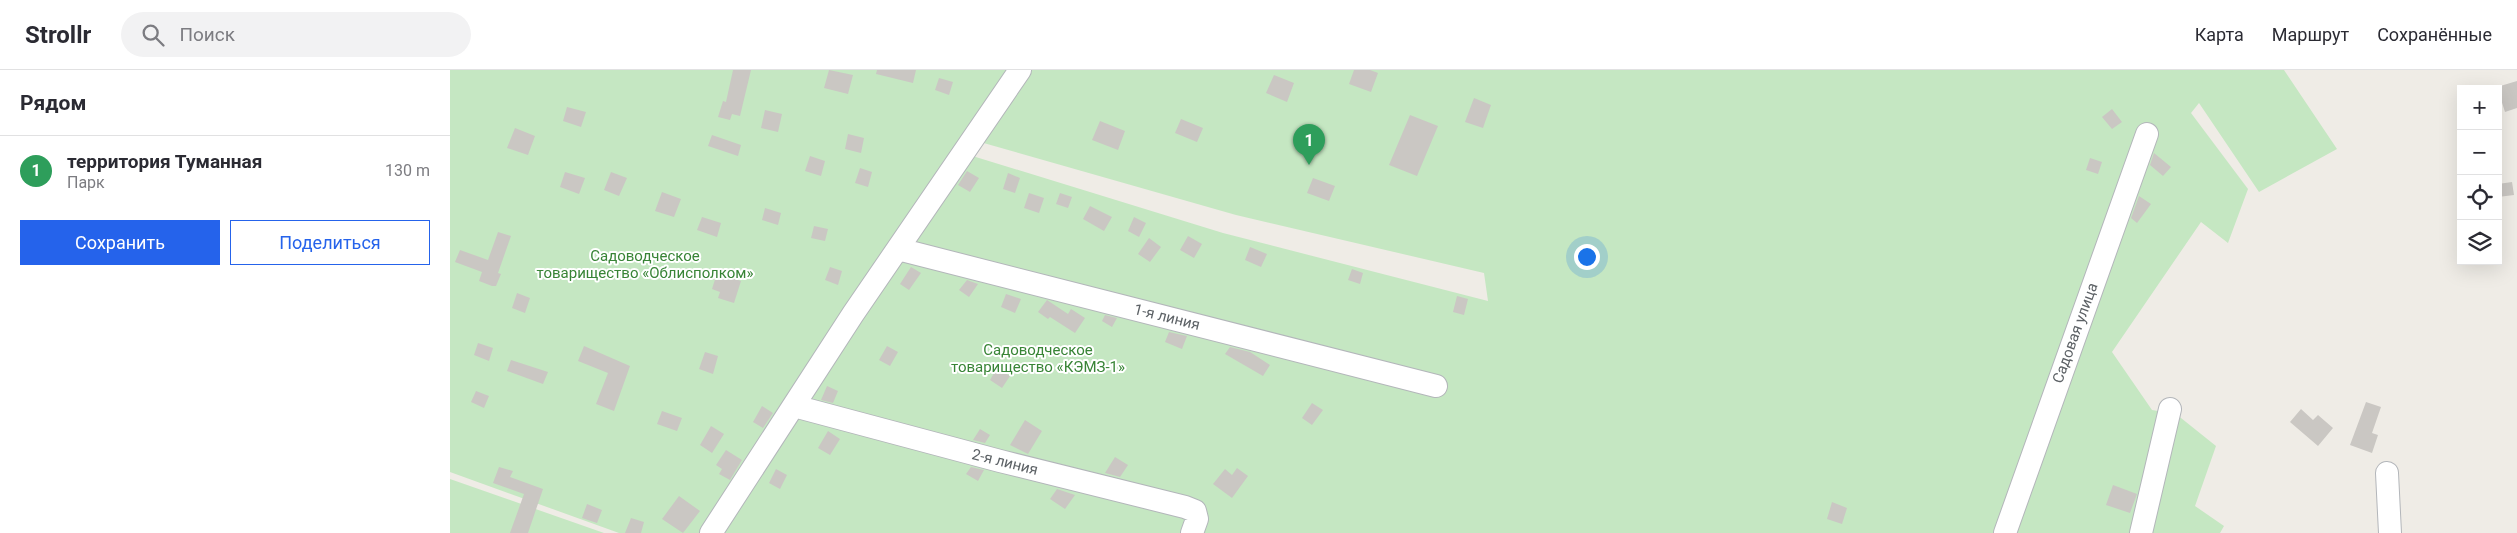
<!DOCTYPE html>
<html lang="ru">
<meta charset="utf-8">
<style>
body{margin:0;font-family:Roboto,sans-serif;background:#f2f2f3;color:#2b2b33}
.controls{position:absolute;right:15px;top:15px;display:grid;overflow:hidden;border-radius:0px;box-shadow:0 5px 20px #0002}
.controls button{width:45px;height:45px;display:grid;place-items:center;padding:0;border:0;border-bottom:1px solid #e1e1e2;background:#fff;color:#2b2b33;font:25px sans-serif}
.you{position:absolute;left:1136px;top:186px;width:18px;height:18px;margin:-12px;border:4px solid #fff;border-radius:50%;background:#1a73e8;box-shadow:0 0 0 8px #1a73e833}
.badge{display:grid;place-items:center;width:32px;height:32px;border-radius:50%;background:#2563eb;color:#fff;font-size:16px;font-weight:700}
.pin{position:absolute;translate:-50% -41px;filter:drop-shadow(0 1px 2px #0008)}
.pin::after{content:'';position:absolute;top:26px;width:18px;height:15px;background:inherit;clip-path:polygon(0 0,100% 0,50% 100%)}
.list{margin:0;padding:0;list-style:none}
h2{display:flex;justify-content:space-between;align-items:center;height:65px;margin:0;padding:0 20px;font-size:21px}
h2 small{font-size:16px;font-weight:400;color:#7c7c81}
.list li{display:grid;grid-template-columns:32px 1fr auto;gap:15px;align-items:center;box-sizing:border-box;height:70px;padding:0 20px;border-top:1px solid #e1e1e2}
.list b{display:block;font-size:19px;white-space:nowrap}
.list p{margin:0;font-size:16px;white-space:nowrap;color:#7c7c81}
.list em{font-size:16px;font-style:normal;color:#7c7c81}
.actions{display:flex;gap:10px;padding:15px 20px}
.actions a{flex:1;padding:11px 0;border:1px solid #2563eb;border-radius:0px;text-align:center;font-size:18px;color:#2563eb}
.actions .main{background:#2563eb;color:#fff}
.icon{flex:none;width:28px;height:28px;fill:none;stroke:currentColor;stroke-width:2;stroke-linecap:round;stroke-linejoin:round}
.map{position:relative;flex:none;width:2067px;height:463px;overflow:hidden}
header{display:flex;align-items:center;gap:30px;box-sizing:border-box;height:70px;padding:0 25px;background:#fff;border-bottom:1px solid #e1e1e2}
header strong{font-size:24px}
nav{display:flex;gap:28px;margin-inline-start:auto;font-size:18px}
.search{width:350px;height:45px;background:#f2f2f3;display:flex;align-items:center;gap:12px;box-sizing:border-box;padding:0 18px;border-radius:28px;color:#7c7c81;font-size:19px}
main{display:flex}
aside{flex:1;background:#fff}
.map>svg:first-child{display:block}
</style>
<header>
<strong>Strollr</strong>
<div class="search"><svg class="icon" aria-label="search" viewBox="0 0 24 24"><circle cx="10" cy="10" r="6"/><path d="M15 15l6 6"/></svg>Поиск</div>
<nav><a>Карта</a><a>Маршрут</a><a>Сохранённые</a></nav>
</header>
<main>
<aside>
<h2>Рядом<small></small></h2>
<ul class="list">
<li><span class="badge" style="background:#2e9e5b">1</span><div><b>территория Туманная</b><p>Парк</p></div><em>130 m</em></li>
</ul>
<div class="actions"><a class="main">Сохранить</a><a>Поделиться</a></div>
</aside>
<div class="map">
<svg width="2067" height="463" viewBox="0 0 2067 463">
<rect width="100%" height="100%" fill="#efece6"/>
<!-- green -->
<path fill="#c5e7c2" d="M0 0H565L256 463H169L0 402Z
M574 0H1834L1887 79 1809 122 1749 33 1741 43 1798 119 1778 173 1751 152 1662 282 1702 340 1726 344 1766 376 1745 436 1774 456 1770 463H264L516 84 773 163 1038 231 1034 203 786 145 523 70Z
M0 409 154 463H0Z"/>
<!-- building -->
<path fill="#cac7c3" d="M283 0H301L290 46 282 44 280 50 268 47 273 31 276 32Z
M379 0 403 5 398 24 374 18Z
M427 0H466L463 13 426 4Z
M904 0H920L928 3 921 22 899 14Z
M824 5 844 13 837 32 816 23Z
M489 8 503 12 499 25 485 20Z
M2067 11V38L2055 42 2047 17Z
M1024 28 1041 35 1033 58 1015 52Z
M117 37 136 42 131 57 113 51Z
M1662 39 1672 52 1662 59 1652 47Z
M315 40 332 44 328 62 311 58Z
M960 45 988 56 967 106 939 95Z
M731 49 753 58 747 72 725 63Z
M650 51 675 61 668 80 642 70Z
M65 58 85 66 78 85 57 78Z
M398 64 414 68 411 83 395 79Z
M262 65 291 75 288 86 258 76Z
M1704 83 1721 97 1713 106 1700 95Z
M360 86 375 91 371 106 355 101Z
M1640 88 1652 92 1648 104 1636 100Z
M410 98 422 102 418 117 405 113Z
M517 101 529 108 520 122 508 115Z
M115 102 135 108 129 124 110 117Z
M161 102 177 108 169 126 154 120Z
M558 103 570 108 565 123 553 119Z
M863 108 885 116 879 131 857 123Z
M2062 112 2064 125 2048 127V114Z
M212 122 231 129 224 147 205 141Z
M579 123 594 128 589 143 574 138Z
M610 123 622 127 618 138 606 134Z
M1689 126 1701 134 1687 153 1681 148Z
M640 136 662 147 654 161 633 149Z
M315 138 331 143 328 155 312 150Z
M252 147 271 153 267 167 247 160Z
M684 147 696 153 689 167 678 161Z
M364 156 378 159 375 171 361 168Z
M48 162 61 166 48 203 51 204 46 216H42L29 211 32 202 5 192 10 180 38 190Z
M738 166 752 174 744 188 730 180Z
M699 168 711 177 700 192 688 184Z
M800 177 817 184 811 197 795 190Z
M380 197 392 201 388 215 375 210Z
M461 197 471 203 459 220 450 214Z
M902 199 913 203 910 214 898 210Z
M267 203 291 211 284 233 268 228 270 222 262 219Z
M517 210 528 214 519 227 509 220Z
M67 223 80 228 75 243 62 238Z
M556 224 571 229 565 243 551 237Z
M1007 226 1018 229 1014 245 1003 242Z
M597 230 618 244 621 239 635 248 625 263 600 247 598 249 588 242Z
M655 245 667 248 662 257 652 251Z
M719 262 737 266 732 279 715 272Z
M28 273 43 278 39 291 24 285Z
M134 276 180 296 164 341 146 334 158 303 128 291Z
M437 276 448 282 440 296 429 290Z
M780 277 800 282 820 295 813 306 775 284Z
M255 282 268 286 263 304 249 299Z
M61 290 98 302 93 314 57 301Z
M547 298 560 306 552 318 540 310Z
M377 316 388 321 383 333 371 330Z
M26 321 39 326 34 338 21 332Z
M1916 332 1931 337 1922 363 1928 365 1922 383 1900 375Z
M862 333 873 340 862 355 852 348Z
M312 336 323 343 313 358 303 352Z
M1851 339 1863 350 1868 345 1883 358 1868 376 1840 352Z
M212 341 232 348 227 361 207 354Z
M575 350 592 361 578 384 560 375Z
M261 356 274 364 262 383 250 375Z
M530 359 540 365 535 373 523 370Z
M378 361 390 369 380 385 368 378Z
M276 380 292 390 280 410 269 404 272 399 266 395Z
M665 387 678 395 670 407 655 403Z
M49 397 63 401 60 407 93 419 78 463H60L74 424 43 413Z
M521 397 534 400 528 411 516 404Z
M787 398 798 406 782 428 763 414 775 399 782 405Z
M326 399 337 405 330 419 319 413Z
M1663 415 1687 424 1680 443 1656 435Z
M607 419 625 425 615 439 600 429Z
M229 426 250 441 233 463 212 449Z
M1382 432 1397 438 1392 454 1377 449Z
M137 434 152 440 147 453 132 448Z
M181 448 194 452 191 463H175Z"/>
<g fill="none" stroke-linecap="round" stroke-linejoin="round">
<defs>
<path id="minor" d="M448 179 986 316
M344 336 550 391 735 437 745 441 747 449 742 463
M1937 403 1940 463
M261 463 403 244 570 0
M1555 463 1697 64
M1691 463 1720 339"/>
</defs>
<!-- minor casing -->
<use href="#minor" stroke="#b3b6ba" stroke-width="24"/>
<!-- minor -->
<use href="#minor" stroke="#fff" stroke-width="22"/>
</g>
<g text-anchor="middle" stroke-width="4" stroke-linejoin="round" paint-order="stroke">
<!-- park labels -->
<g font-size="15" fill="#388436" stroke="#fff">
<text x="195" y="191">Садоводческое<tspan x="195" dy="17">товарищество «Облисполком»</tspan></text>
<text x="588" y="285">Садоводческое<tspan x="588" dy="17">товарищество «КЭМЗ-1»</tspan></text>
</g>
<!-- street labels -->
<g font-size="15" fill="#5d6266" stroke="#fff">
<text transform="translate(717 247) rotate(14)" y="5">1-я линия</text>
<text transform="translate(1625 263) rotate(-70)" y="5">Садовая улица</text>
<text transform="translate(555 392) rotate(14)" y="5">2-я линия</text>
</g>
</g>
</svg>
<div class="controls">
<button>+</button>
<button>−</button>
<button><svg class="icon" aria-label="locate" viewBox="0 0 24 24"><circle cx="12" cy="12" r="6"/><path d="M12 2v4M12 18v4M2 12h4M18 12h4"/></svg></button>
<button><svg class="icon" aria-label="layers" viewBox="0 0 24 24"><path d="M12 4l9 5-9 5-9-5zM3 14l9 5 9-5"/></svg></button>
</div>
<div class="you"></div>
<div class="pin badge" style="left:859px;top:95px;background:#2e9e5b">1</div>
</div>
</main>
